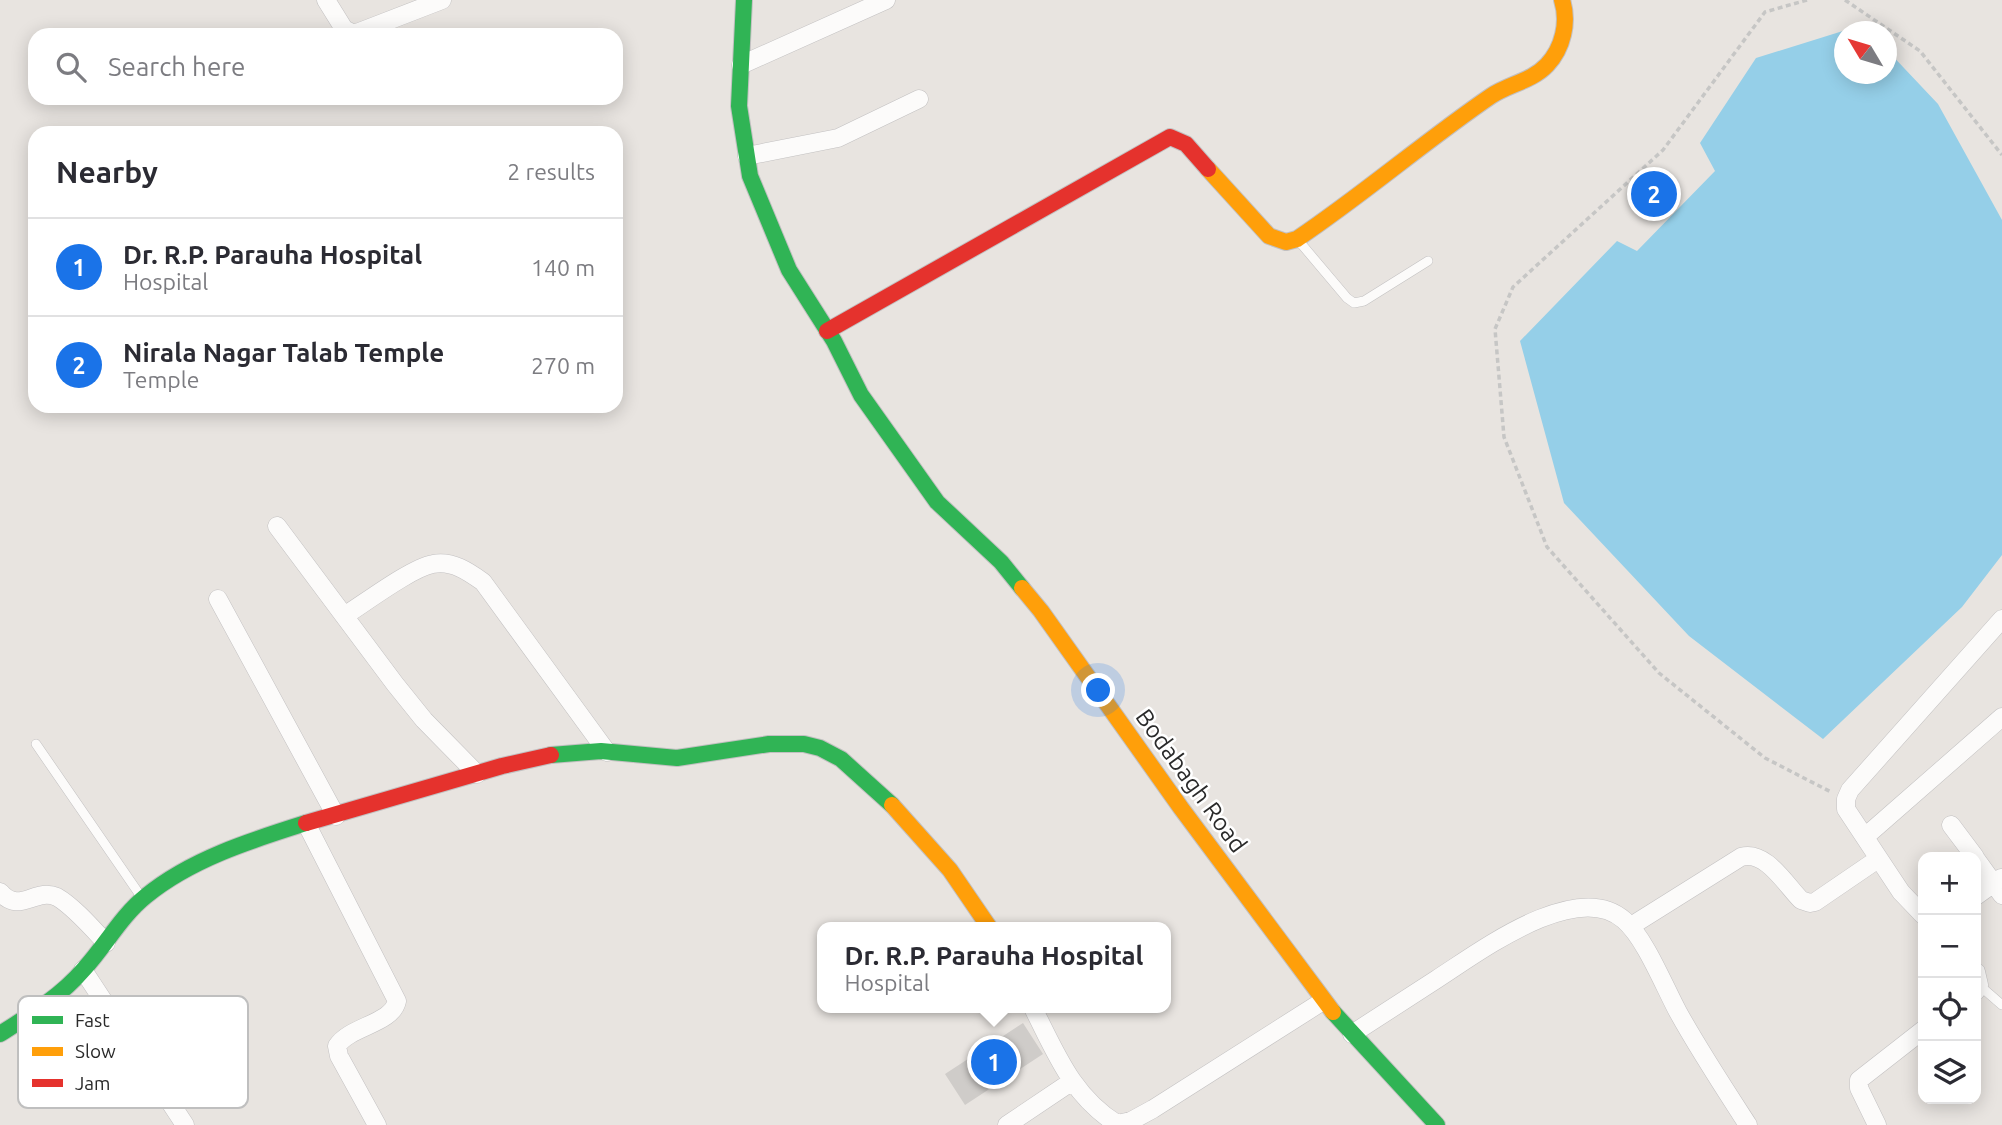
<!DOCTYPE html>
<meta charset="utf-8">
<style>
body{margin:0;font-family:Ubuntu,sans-serif;background:#f7f7f7;color:#2b2b33}
.controls{position:absolute;right:21px;bottom:21px;display:grid;overflow:hidden;border-radius:14px;box-shadow:0 4px 18px #0003}
.controls button{width:63px;height:63px;display:grid;place-items:center;padding:0;border:0;border-bottom:2px solid #e1e1e2;background:#fff;color:#2b2b33;font:35px sans-serif}
.compass{position:absolute;left:1834px;top:21px;width:63px;height:63px;border-radius:50%;background:#fff;box-shadow:0 4px 18px #0003;rotate:308deg}
.you{position:absolute;left:1099px;top:691px;width:24px;height:24px;margin:-18px;border:5px solid #fff;border-radius:50%;background:#1a73e8;box-shadow:0 0 0 10px #1a73e833}
.badge{display:grid;place-items:center;width:46px;height:46px;border-radius:50%;background:#1a73e8;color:#fff;font-size:23px;font-weight:700}
.pin{position:absolute;translate:-50% -50%;border:4px solid #fff;box-shadow:0 2px 7px #0006}
.popup{position:absolute;left:817px;top:922px;width:354px;height:91px;box-sizing:border-box;display:grid;place-content:center;border-radius:14px;background:#fff;filter:drop-shadow(0 2px 5px #0005);font-size:23px;white-space:nowrap;color:#7c7c81}
.popup b{font-size:26px;color:#2b2b33}
.popup::after{content:'';position:absolute;left:50%;top:100%;margin-left:-14px;border:14px solid transparent;border-top-color:#fff}
.list{margin:0;padding:0;list-style:none}
h2{display:flex;justify-content:space-between;align-items:center;height:91px;margin:0;padding:0 28px;font-size:30px}
h2 small{font-size:23px;font-weight:400;color:#7c7c81}
.list li{display:grid;grid-template-columns:46px 1fr auto;gap:21px;align-items:center;box-sizing:border-box;height:98px;padding:0 28px;border-top:2px solid #e1e1e2}
.list b{display:block;font-size:26px;white-space:nowrap}
.list p{margin:0;font-size:23px;white-space:nowrap;color:#7c7c81}
.list em{font-size:23px;font-style:normal;color:#7c7c81}
.icon{flex:none;width:38px;height:38px;fill:none;stroke:currentColor;stroke-width:2;stroke-linecap:round;stroke-linejoin:round}
.map{position:relative;flex:none;width:2002px;height:1125px;overflow:hidden}
.search{position:absolute;background:#fff;box-shadow:0 4px 18px #0003;left:28px;top:28px;width:595px;height:77px;display:flex;align-items:center;gap:18px;box-sizing:border-box;padding:0 24px;border-radius:21px;color:#7c7c81;font-size:26px}
.panel{position:absolute;background:#fff;box-shadow:0 4px 18px #0003;left:28px;top:126px;width:595px;height:287px;border-radius:21px}
.map>svg:first-child{display:block}
</style>
<div class="map">
<svg width="2002" height="1125" viewBox="0 0 2002 1125">
<rect width="100%" height="100%" fill="#e8e4e0"/>
<!-- water -->
<path fill="#95cfe8" d="M1862 25 1868 31 1844 32V74H1886L1887 50 1938 104 2002 220V555L1962 607 1823 739 1689 636 1564 503 1520 341 1617 241 1637 251 1715 171 1700 143 1756 58Z"/>
<!-- building -->
<path fill="#cfccc9" d="M1654 182 1667 194 1654 207 1641 195Z
M1023 1023 1043 1054 965 1105 945 1074Z"/>
<g fill="none" stroke-linecap="round" stroke-linejoin="round">
<defs>
<path id="lane" d="M1298 240 1347 298 1354 303 1364 301 1428 261
M36 744 142 898
M1979 985 2002 1005"/>
<path id="street" d="M326 0 344 29 354 34 442 0
M741 65 886 0
M747 156 838 138 919 99
M277 526 395 684 424 720 477 774
M218 599 336 816
M344 616C365 603 411 568 433 564 452 560 469 572 483 582L607 752
M307 825 397 1001C392 1024 350 1026 337 1046L339 1056 377 1125
M1951 825 1975 857
M1866 836 2002 717
M1976 859 2002 895
M0 892C20 915 35 887 57 897 73 906 93 929 106 943
M1976 896 2001 878
M1923 915 1901 892 1846 809V799L1850 790 2002 619
M1631 926 1741 857C1766 850 1785 884 1801 900L1810 903 1815 902 1878 859
M83 970 185 1125
M1976 972 1979 985 1976 991
M1033 1008C1056 1053 1072 1096 1117 1124L1131 1121 1153 1109 1323 1001
M1352 1034C1381 1015 1409 997 1437 979 1479 952 1577 878 1624 920 1645 938 1664 986 1678 1012 1699 1050 1724 1088 1748 1125
M1007 1125 1071 1082
M1877 1125 1859 1088V1080L1923 1030"/>
<path id="fast" d="M744 0 739 106 750 176 789 270 834 341 861 395 937 502 1001 562 1022 588
M551 755 601 751 677 758 769 744H804L820 748 841 759 892 805
M1333 1012 1437 1125
M0 1034C30 1015 61 996 84 969 106 945 121 916 146 896 191 859 252 840 306 823"/>
<path id="slow" d="M1208 169 1269 236 1286 242 1297 239C1364 194 1425 141 1491 96 1509 84 1532 81 1547 65 1563 48 1569 22 1562 0
M1022 588 1041 611 1181 808 1333 1012
M892 805 950 870 989 927"/>
<path id="jam" d="M827 331 1170 137 1186 144 1208 169
M306 823 502 766 551 755"/>
</defs>
<!-- lane casing -->
<use href="#lane" stroke="#c2c0c1" stroke-width="10"/>
<!-- street casing -->
<use href="#street" stroke="#c2c0c1" stroke-width="19"/>
<!-- fast casing -->
<use href="#fast" stroke="#c2c0c1" stroke-width="18"/>
<!-- slow casing -->
<use href="#slow" stroke="#c2c0c1" stroke-width="18"/>
<!-- jam casing -->
<use href="#jam" stroke="#c2c0c1" stroke-width="18"/>
<!-- path -->
<path stroke="#c6c6c5" stroke-width="3.5" stroke-dasharray="5 3.5" stroke-linecap="butt" d="M1807 0 1765 12 1663 150 1513 287 1495 329 1504 437 1547 547 1659 673 1765 758 1831 792
M1845 0 1920 51 2002 155"/>
<!-- lane -->
<use href="#lane" stroke="#fcfbfa" stroke-width="9"/>
<!-- street -->
<use href="#street" stroke="#fcfbfa" stroke-width="18"/>
<!-- fast -->
<use href="#fast" stroke="#30b455" stroke-width="16"/>
<!-- slow -->
<use href="#slow" stroke="#ff9f0a" stroke-width="16"/>
<!-- jam -->
<use href="#jam" stroke="#e5322d" stroke-width="16"/>
</g>
<g text-anchor="middle" stroke-width="5" stroke-linejoin="round" paint-order="stroke">
<!-- street labels -->
<g font-size="24" fill="#2a2a2a" stroke="#fff">
<text transform="translate(1191 781) rotate(54)" y="8">Bodabagh Road</text>
</g>
</g>
<!-- legend -->
<rect x="18" y="996" width="230" height="112" rx="10" fill="#fff" stroke="#bfbfbf" stroke-width="2"/>
<rect x="32" y="1016" width="31" height="8" fill="#30b455"/>
<rect x="32" y="1047" width="31" height="9" fill="#ff9f0a"/>
<rect x="32" y="1079" width="31" height="8" fill="#e5322d"/>
<g font-size="19" fill="#2a2a2a">
<text x="75" y="1027">Fast</text>
<text x="75" y="1058">Slow</text>
<text x="75" y="1090">Jam</text>
</g>
</svg>
<div class="controls">
<button>+</button>
<button>−</button>
<button><svg class="icon" aria-label="locate" viewBox="0 0 24 24"><circle cx="12" cy="12" r="6"/><path d="M12 2v4M12 18v4M2 12h4M18 12h4"/></svg></button>
<button><svg class="icon" aria-label="layers" viewBox="0 0 24 24"><path d="M12 4l9 5-9 5-9-5zM3 14l9 5 9-5"/></svg></button>
</div>
<svg class="compass" viewBox="-18 -18 36 36"><path d="M0-13l5 13h-10z" fill="#e53935"/><path d="M0 13l5-13h-10z" fill="#7c7c81"/></svg>
<div class="you"></div>
<div class="pin badge" style="left:994px;top:1062px">1</div>
<div class="popup"><b>Dr. R.P. Parauha Hospital</b>Hospital</div>
<div class="pin badge" style="left:1654px;top:194px">2</div>
<div class="search"><svg class="icon" aria-label="search" viewBox="0 0 24 24"><circle cx="10" cy="10" r="6"/><path d="M15 15l6 6"/></svg>Search here</div>
<section class="panel">
<h2>Nearby<small>2 results</small></h2>
<ul class="list">
<li><span class="badge">1</span><div><b>Dr. R.P. Parauha Hospital</b><p>Hospital</p></div><em>140 m</em></li>
<li><span class="badge">2</span><div><b>Nirala Nagar Talab Temple</b><p>Temple</p></div><em>270 m</em></li>
</ul>
</section>
</div>
